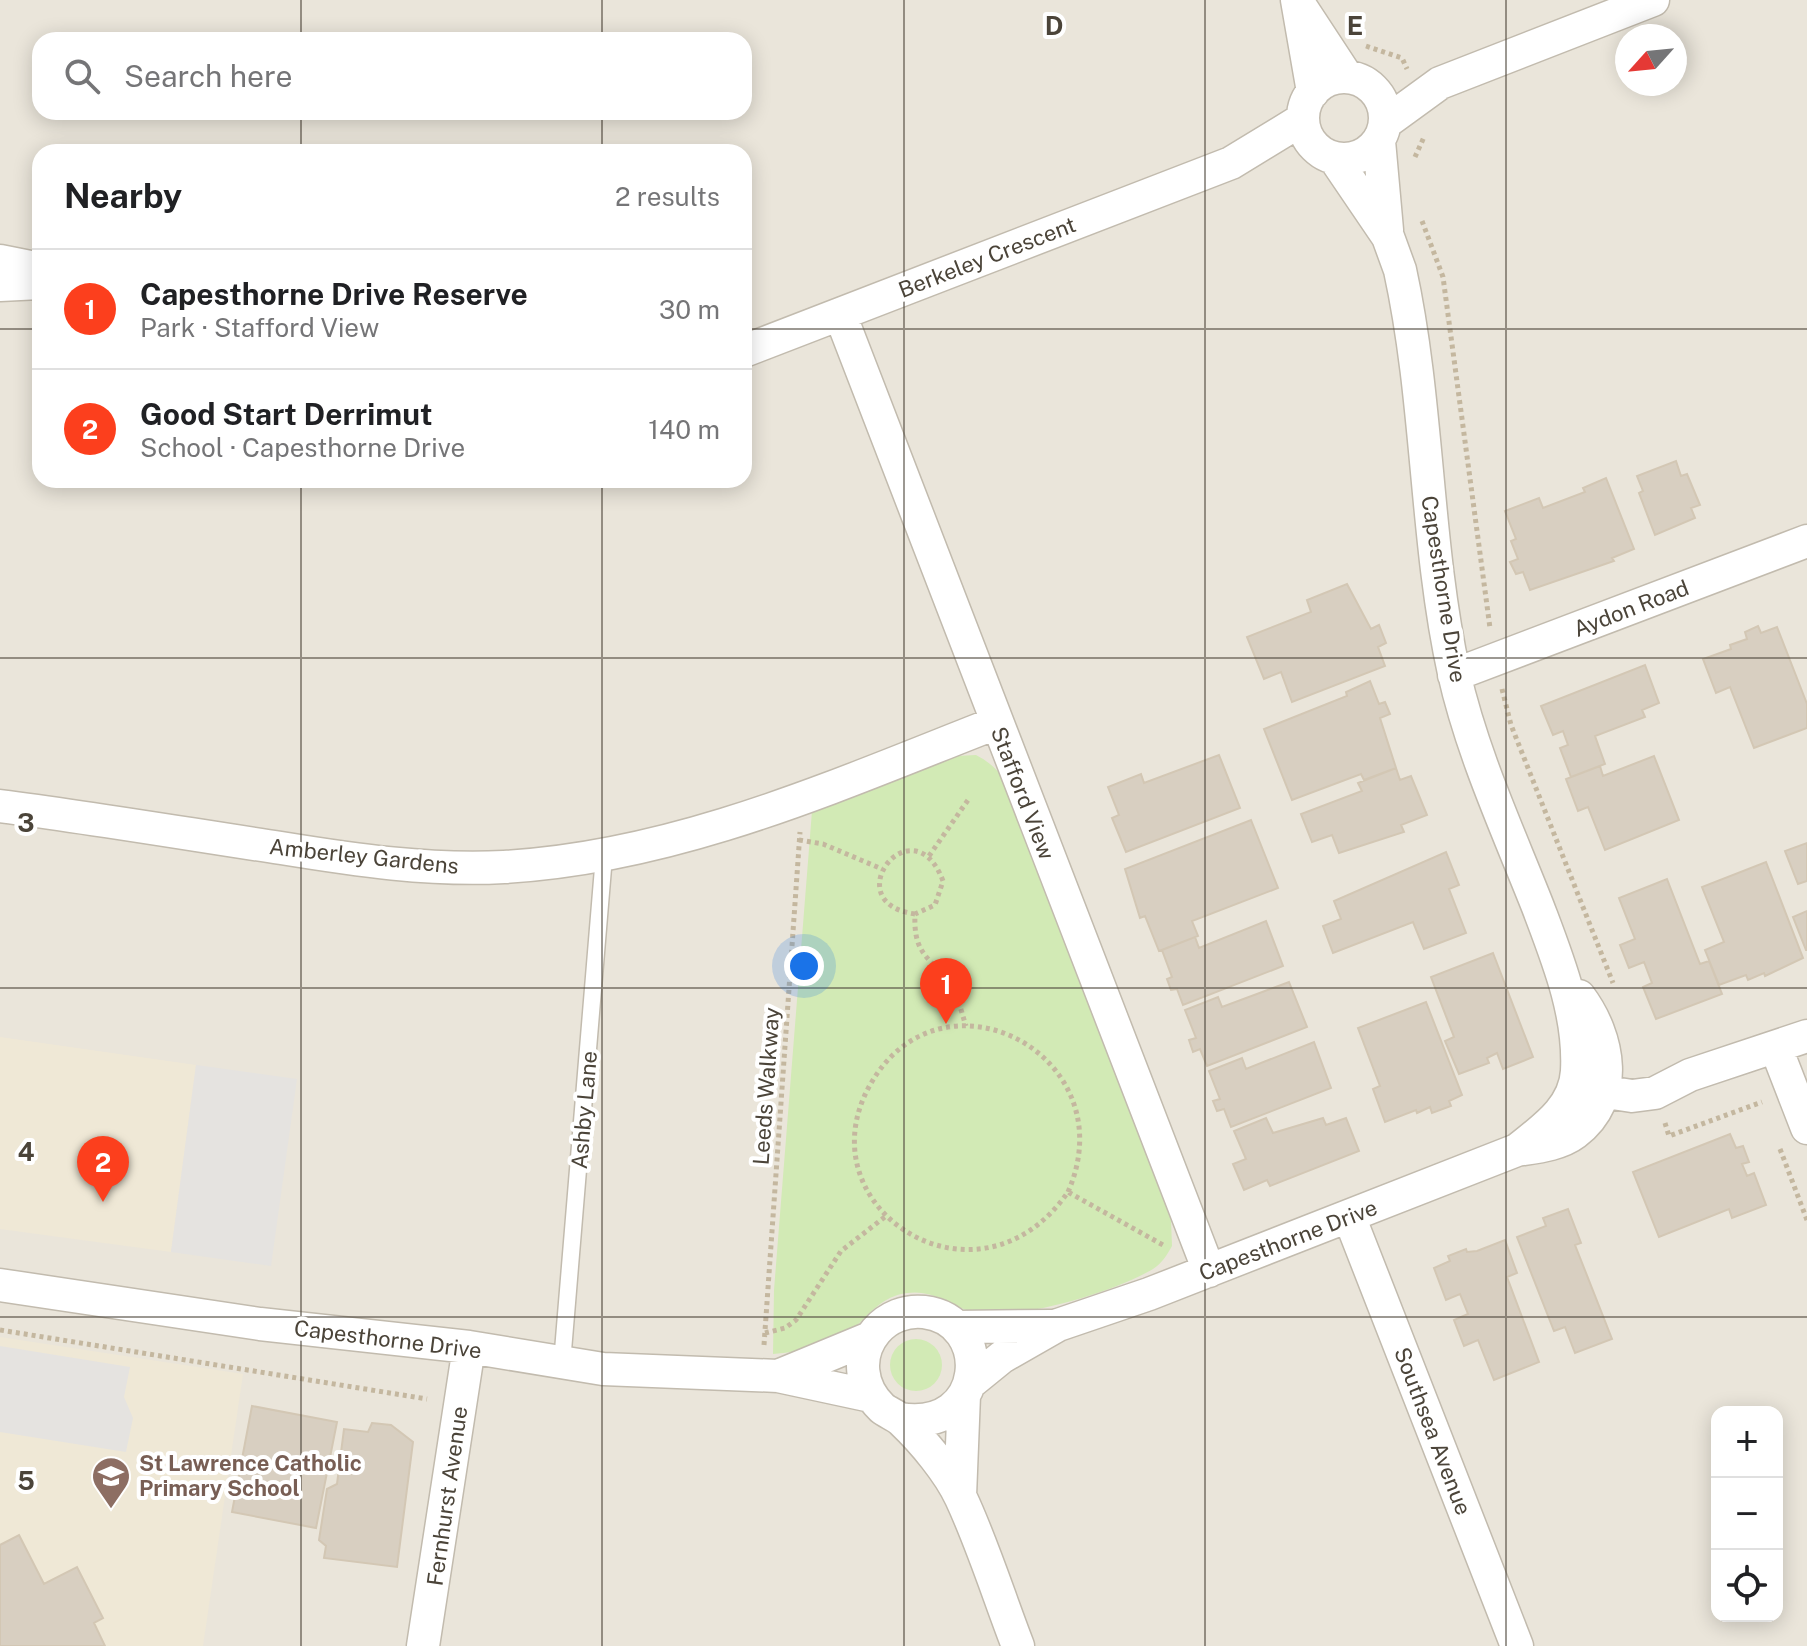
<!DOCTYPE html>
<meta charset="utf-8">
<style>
body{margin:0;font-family:"Public Sans",sans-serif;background:#f6f6f6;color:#202124}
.controls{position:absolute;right:24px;bottom:24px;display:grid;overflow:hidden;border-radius:16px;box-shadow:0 4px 20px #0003}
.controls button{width:72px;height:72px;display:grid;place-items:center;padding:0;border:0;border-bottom:2px solid #e0e0e0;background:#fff;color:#202124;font:40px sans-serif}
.compass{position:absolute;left:1615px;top:24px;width:72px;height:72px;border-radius:50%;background:#fff;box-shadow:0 4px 20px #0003;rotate:243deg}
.you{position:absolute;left:804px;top:966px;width:28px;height:28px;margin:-20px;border:6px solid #fff;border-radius:50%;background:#1a73e8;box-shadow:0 0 0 12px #1a73e833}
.badge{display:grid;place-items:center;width:52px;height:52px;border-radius:50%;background:#fc3f1d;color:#fff;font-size:26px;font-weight:700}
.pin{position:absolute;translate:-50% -66px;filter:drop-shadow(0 2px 4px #0008)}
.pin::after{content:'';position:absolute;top:42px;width:28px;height:24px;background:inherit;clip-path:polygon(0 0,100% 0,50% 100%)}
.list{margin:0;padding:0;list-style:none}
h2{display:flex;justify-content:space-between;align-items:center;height:104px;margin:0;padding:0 32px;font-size:34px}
h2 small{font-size:26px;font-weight:400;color:#757577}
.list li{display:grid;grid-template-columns:52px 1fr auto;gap:24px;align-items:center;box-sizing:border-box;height:120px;padding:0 32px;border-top:2px solid #e0e0e0}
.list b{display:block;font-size:30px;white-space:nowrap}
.list p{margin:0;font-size:26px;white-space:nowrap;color:#757577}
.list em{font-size:26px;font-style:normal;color:#757577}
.icon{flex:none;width:44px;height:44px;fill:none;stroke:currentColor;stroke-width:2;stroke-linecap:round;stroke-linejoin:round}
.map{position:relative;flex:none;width:1807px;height:1646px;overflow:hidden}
.search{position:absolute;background:#fff;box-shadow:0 4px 20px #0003;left:32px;top:32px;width:720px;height:88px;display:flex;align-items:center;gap:20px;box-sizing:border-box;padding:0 28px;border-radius:24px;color:#757577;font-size:30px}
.panel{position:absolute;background:#fff;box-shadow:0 4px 20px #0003;left:32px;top:144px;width:720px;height:344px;border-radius:24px}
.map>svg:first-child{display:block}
</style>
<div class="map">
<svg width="1807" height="1646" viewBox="0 0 1807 1646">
<rect width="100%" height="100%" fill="#f6f3ec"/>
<!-- residential -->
<path fill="#eae5da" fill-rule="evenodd" d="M0 0H1807V1646H0ZM1627 36H1675V84H1627ZM40 40H744V112H40ZM40 152H744V480H40ZM1717 1412H1777V1616H1717Z"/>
<!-- education -->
<path fill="#efe8d6" d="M0 1037 196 1065 171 1252 0 1229Z
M0 1337 243 1374 203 1646H0Z"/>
<!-- green -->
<path fill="#d2eab5" d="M976 755C1003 769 1010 787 1021 814L1171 1220 1172 1246C1167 1255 1162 1263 1153 1269 1117 1291 1018 1321 977 1313 952 1308 935 1289 907 1293 882 1296 870 1314 853 1329 831 1349 801 1351 773 1354L774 1290 812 811 957 756Z
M890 1365a26 26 0 1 1 52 0a26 26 0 1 1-52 0Z"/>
<!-- parking -->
<path fill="#e5e3e0" d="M196 1065 297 1079 271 1266 171 1252Z
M0 1346 130 1367 124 1397 133 1418 126 1452 0 1432Z"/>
<!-- building -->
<path fill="#d8cfc1" stroke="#d3c7b4" stroke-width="2" d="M1676 461 1681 476 1687 474 1700 505 1691 508 1695 518 1655 535 1639 493 1643 491 1637 476Z
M1606 478 1634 549 1612 558 1614 561 1530 590 1523 572 1516 574 1510 562 1518 559 1511 541 1516 539 1505 511 1539 498 1543 508 1585 492 1583 488Z
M1347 584 1371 629 1379 625 1386 643 1378 647 1385 666 1292 702 1281 672 1264 679 1247 637 1311 612 1307 600Z
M1758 626 1761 633 1777 627 1807 704V728L1754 748 1730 687 1716 693 1703 659 1731 649 1730 645 1747 639 1745 632Z
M1645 665 1659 703 1642 710 1645 717 1595 736 1605 764 1571 777 1560 748 1568 745 1563 731 1553 735 1541 706Z
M1370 681 1379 704 1385 702 1390 714 1380 718 1396 768 1364 780 1361 774 1292 800 1264 729 1347 696 1346 692Z
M1219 755 1240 808 1126 852 1112 818 1119 815 1108 787 1141 774 1144 783Z
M1654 756 1679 820 1605 850 1588 807 1578 811 1566 779 1600 766 1603 776Z
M1396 768 1400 780 1411 776 1427 815 1401 825 1404 832 1339 853 1332 835 1312 842 1301 814 1362 791 1358 783Z
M1251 820 1278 888 1192 921 1198 936 1159 951 1145 916 1140 918 1125 869Z
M1807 843V881L1798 884 1785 851Z
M1446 852 1459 885 1449 889 1466 933 1424 949 1413 922 1333 953 1323 926 1341 919 1334 901Z
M1766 862 1803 958 1765 976 1764 973 1748 980 1746 975 1719 985 1705 950 1724 942 1702 887Z
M1667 879 1700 964 1709 961 1722 994 1656 1019 1643 987 1652 983 1644 962 1629 968 1620 945 1635 939 1619 898Z
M1807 911V950H1806L1793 917Z
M1266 921 1283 966 1183 1005 1177 989 1171 990 1167 979 1172 977 1162 950 1195 937 1199 948Z
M1493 953 1533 1057 1503 1069 1497 1053 1487 1058 1489 1063 1459 1074 1445 1041 1454 1037 1431 977Z
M1289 982 1307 1027 1207 1066 1200 1049 1193 1052 1189 1040 1196 1038 1185 1010 1218 997 1222 1007Z
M1426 1002 1462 1095 1449 1101 1451 1106 1432 1113 1430 1107 1417 1113 1416 1110 1385 1122 1373 1089 1380 1086 1358 1028Z
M1314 1042 1331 1088 1231 1127 1224 1109 1217 1111 1213 1101 1220 1099 1209 1071 1242 1058 1246 1069Z
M1266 1118 1273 1133 1323 1118 1326 1125 1346 1118 1359 1151 1270 1186 1267 1180 1244 1190 1233 1164 1246 1159 1234 1131Z
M1730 1134 1736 1148 1743 1146 1749 1162 1742 1164 1747 1176 1754 1173 1766 1205 1732 1218 1729 1209 1659 1237 1633 1172Z
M1568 1209 1581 1243 1575 1245 1612 1339 1575 1353 1565 1327 1554 1331 1517 1237 1546 1226 1543 1218Z
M1505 1240 1517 1273 1507 1277 1539 1362 1494 1380 1478 1340 1464 1346 1454 1320 1468 1314 1460 1294 1446 1300 1434 1268 1450 1261 1448 1256 1466 1249 1467 1252 1477 1251Z
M252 1406 337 1422 316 1528 232 1512Z
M372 1423 391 1425 413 1442 397 1567 324 1558 326 1546 319 1540 327 1489 337 1484 344 1429 368 1432Z
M19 1535 44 1584 77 1567 103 1618 94 1623 105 1646H0V1545Z"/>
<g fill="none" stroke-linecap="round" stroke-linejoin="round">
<defs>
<path id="service" d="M562 1363 604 856"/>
<path id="minor" d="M1297 0 1313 92
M1303 10 1347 77
M1303 118a41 41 0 1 1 82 0a41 41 0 1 1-82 0Z
M1385 123 1440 83 1653 0
M1379 141 1387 230
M1335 159 1388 237 1400 270C1429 403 1425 541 1454 673 1472 753 1508 831 1538 907 1558 960 1580 1014 1577 1071 1575 1108 1543 1129 1517 1150
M0 261 40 269
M0 285 40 283
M840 314 1209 1271
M744 351 1231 163 1303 119
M1454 675 1807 541
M0 806C94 818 188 834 281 848 355 860 430 871 504 867 678 857 837 785 996 723
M1776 1048 1807 1128
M1588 1081 1606 1092 1632 1096 1655 1093 1690 1075 1807 1036
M1349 1216 1517 1646
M0 1285 260 1324 469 1347 603 1369 778 1376 871 1396
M956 1327 1052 1326
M778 1376 870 1338
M970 1383 1002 1357 1058 1325 1149 1294 1517 1150C1536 1147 1559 1145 1575 1133 1621 1098 1610 1037 1579 996
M900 1419C988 1433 994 1320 924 1312 906 1310 888 1317 876 1331 856 1355 860 1387 882 1408 888 1413 896 1415 902 1421 923 1441 949 1472 961 1498 983 1545 999 1597 1018 1646
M960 1496 964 1395
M423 1646 469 1347"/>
</defs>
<!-- service casing -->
<use href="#service" stroke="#c2bbae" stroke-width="19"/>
<!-- minor casing -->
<use href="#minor" stroke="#c2bbae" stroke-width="35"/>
<!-- path -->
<path stroke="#c4b79f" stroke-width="5" stroke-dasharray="4 4" stroke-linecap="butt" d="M1366 46 1402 58 1407 69
M1415 157 1424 137
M1422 221 1443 277 1490 628
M1502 689 1511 725 1613 983
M799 840 823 844 882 869
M929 856 968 800
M915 914C834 903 913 801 943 881L935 905 915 914C913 959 933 956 953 990 959 1000 962 1014 966 1026
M1665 1123 1669 1136 1762 1102
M1780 1149 1807 1220
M1068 1192C1128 1055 941 958 870 1085 801 1208 978 1322 1068 1192L1163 1245
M0 1330 427 1399
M765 1333 785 1328 796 1320 841 1251 886 1216
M764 1345 800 832"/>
<!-- service -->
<use href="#service" stroke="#fff" stroke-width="16"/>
<!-- minor -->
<use href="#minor" stroke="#fff" stroke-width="32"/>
</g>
<!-- grid -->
<path fill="none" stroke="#4b4439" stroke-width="2" stroke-opacity="0.55" d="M301 0V40M602 0V40M904 0V1646M1205 0V1646M1506 0V1646M301 112V152M602 112V152M0 329H40M744 329H1807M301 480V1646M602 480V1646M0 658H1807M0 988H1807M0 1317H1807"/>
<!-- icons -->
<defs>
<symbol id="school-pin" viewBox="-11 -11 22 30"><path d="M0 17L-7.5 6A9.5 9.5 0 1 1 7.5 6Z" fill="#8d6e63" stroke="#fff"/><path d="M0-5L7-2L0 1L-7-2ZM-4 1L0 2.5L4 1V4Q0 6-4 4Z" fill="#fff"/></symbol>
</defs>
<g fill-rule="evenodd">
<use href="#school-pin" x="89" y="1454" width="44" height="60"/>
</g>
<g text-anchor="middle" stroke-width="8" stroke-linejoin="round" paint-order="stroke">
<!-- street labels -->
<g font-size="22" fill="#4b4439" stroke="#fff">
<text transform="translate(987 257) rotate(-21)" y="8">Berkeley Crescent</text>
<text transform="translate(1444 589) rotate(81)" y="8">Capesthorne Drive</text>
<text transform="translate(1631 608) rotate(-21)" y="8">Aydon Road</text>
<text transform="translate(1023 793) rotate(69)" y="8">Stafford View</text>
<text transform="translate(364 856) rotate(6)" y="8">Amberley Gardens</text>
<text transform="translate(766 1086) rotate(-86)" y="8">Leeds Walkway</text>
<text transform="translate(584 1110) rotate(-85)" y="8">Ashby Lane</text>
<text transform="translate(1288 1240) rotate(-21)" y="8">Capesthorne Drive</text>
<text transform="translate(388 1339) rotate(7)" y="8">Capesthorne Drive</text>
<text transform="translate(1433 1431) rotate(69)" y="8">Southsea Avenue</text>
<text transform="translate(447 1496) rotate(-82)" y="8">Fernhurst Avenue</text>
</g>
<!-- education labels -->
<g font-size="22" font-weight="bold" fill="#785e54" stroke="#fff" text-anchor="start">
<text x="139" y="1471">St Lawrence Catholic<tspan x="139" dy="25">Primary School</tspan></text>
</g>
</g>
<g font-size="26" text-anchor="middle" font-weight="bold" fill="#4b4439" stroke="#fff" stroke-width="8" stroke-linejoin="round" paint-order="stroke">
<text x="1054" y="35">D</text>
<text x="1355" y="35">E</text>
<text x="26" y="832">3</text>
<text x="26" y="1161">4</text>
<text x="26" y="1490">5</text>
</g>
</svg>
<div class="controls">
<button>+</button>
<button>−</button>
<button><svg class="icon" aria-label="locate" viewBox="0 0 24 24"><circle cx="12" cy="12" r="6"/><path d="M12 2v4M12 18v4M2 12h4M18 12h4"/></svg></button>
</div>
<svg class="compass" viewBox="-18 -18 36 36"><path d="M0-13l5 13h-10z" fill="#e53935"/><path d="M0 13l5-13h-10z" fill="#757577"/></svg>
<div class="you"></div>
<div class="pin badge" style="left:946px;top:1024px">1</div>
<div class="pin badge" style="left:103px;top:1202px">2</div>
<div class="search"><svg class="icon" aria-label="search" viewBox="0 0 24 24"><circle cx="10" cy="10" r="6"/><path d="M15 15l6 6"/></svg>Search here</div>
<section class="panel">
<h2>Nearby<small>2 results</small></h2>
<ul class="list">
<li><span class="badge">1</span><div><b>Capesthorne Drive Reserve</b><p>Park · Stafford View</p></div><em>30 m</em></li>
<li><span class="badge">2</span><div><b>Good Start Derrimut</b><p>School · Capesthorne Drive</p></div><em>140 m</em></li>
</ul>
</section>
</div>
